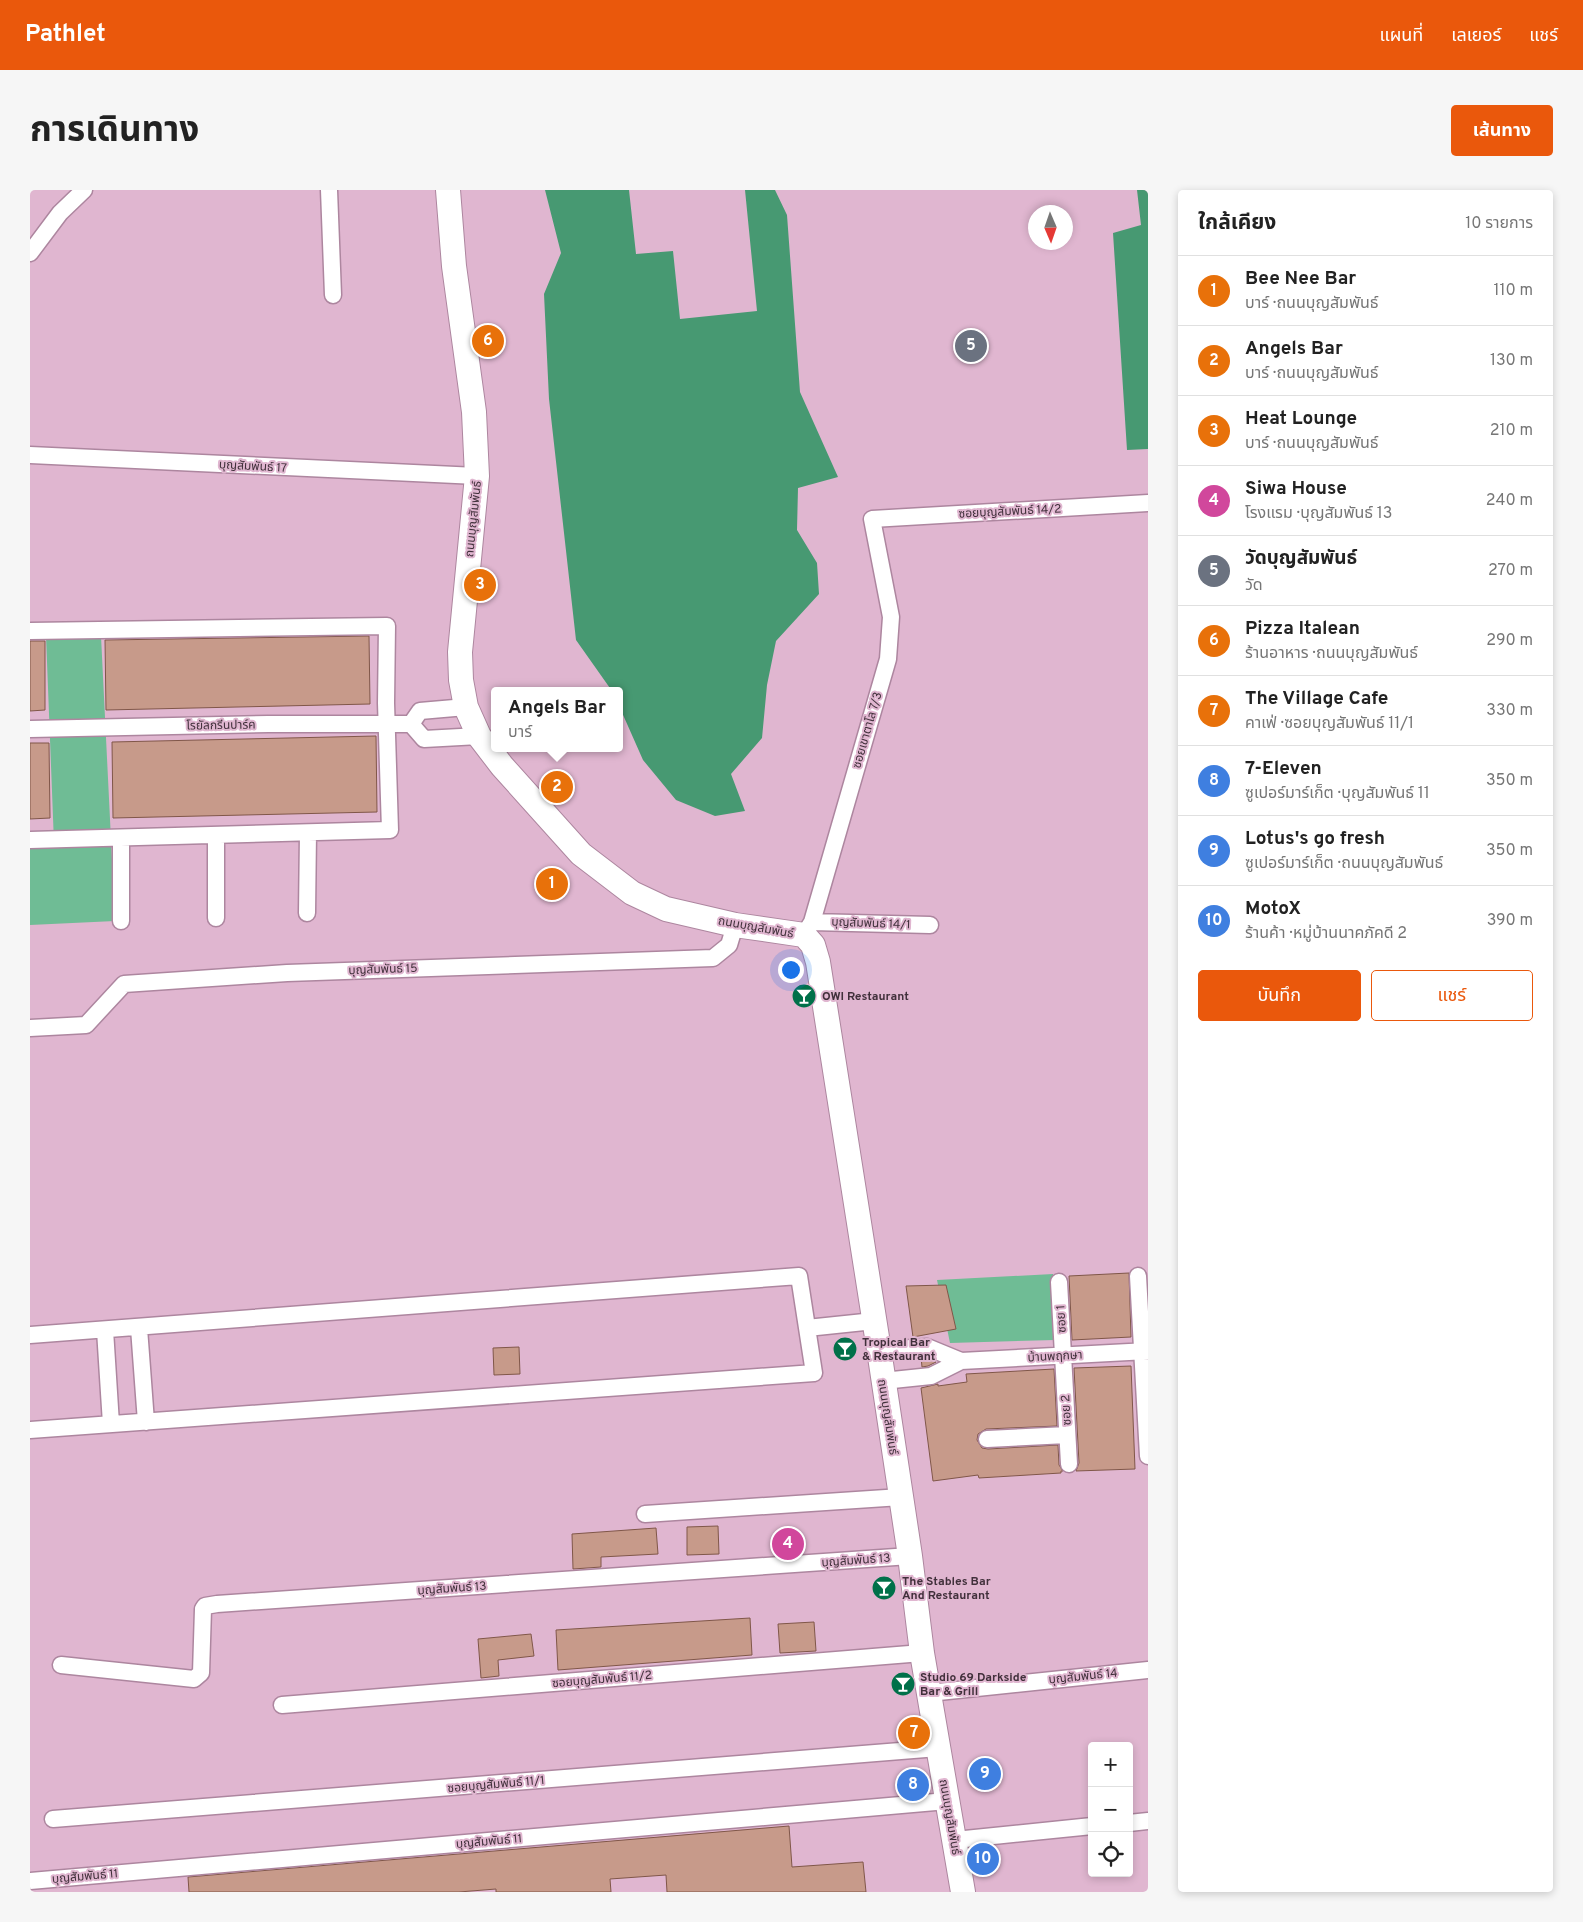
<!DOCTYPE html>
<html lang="th">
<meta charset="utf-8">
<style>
body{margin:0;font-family:Overpass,"Noto Sans Thai",sans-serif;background:#f6f6f6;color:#222}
.controls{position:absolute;right:15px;bottom:15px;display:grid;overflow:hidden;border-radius:5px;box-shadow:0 2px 8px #0003}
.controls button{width:45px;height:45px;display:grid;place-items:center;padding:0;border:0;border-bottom:1px solid #e0e0e0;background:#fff;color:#222;font:25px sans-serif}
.compass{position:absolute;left:998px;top:15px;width:45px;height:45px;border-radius:50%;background:#fff;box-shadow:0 2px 8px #0003;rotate:178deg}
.you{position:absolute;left:760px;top:779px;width:18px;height:18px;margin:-12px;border:4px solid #fff;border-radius:50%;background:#1a73e8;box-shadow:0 0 0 8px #1a73e833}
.badge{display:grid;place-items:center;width:32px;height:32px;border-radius:50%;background:#ea580c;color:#fff;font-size:16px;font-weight:700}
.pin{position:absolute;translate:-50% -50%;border:2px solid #fff;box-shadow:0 1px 5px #0006}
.popup{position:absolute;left:461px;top:497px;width:132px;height:65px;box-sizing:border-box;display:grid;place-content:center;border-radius:5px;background:#fff;filter:drop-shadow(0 1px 4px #0005);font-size:16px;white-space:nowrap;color:#767676}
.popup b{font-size:19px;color:#222}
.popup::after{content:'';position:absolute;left:50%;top:100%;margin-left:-10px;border:10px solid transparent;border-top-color:#fff}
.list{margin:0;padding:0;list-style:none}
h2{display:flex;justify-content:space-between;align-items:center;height:65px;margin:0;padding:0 20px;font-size:21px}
h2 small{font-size:16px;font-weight:400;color:#767676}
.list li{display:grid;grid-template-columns:32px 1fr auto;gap:15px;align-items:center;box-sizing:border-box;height:70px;padding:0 20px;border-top:1px solid #e0e0e0}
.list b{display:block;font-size:19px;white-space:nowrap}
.list p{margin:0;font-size:16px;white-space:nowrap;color:#767676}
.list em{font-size:16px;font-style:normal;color:#767676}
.actions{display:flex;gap:10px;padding:15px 20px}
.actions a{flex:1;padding:11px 0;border:1px solid #ea580c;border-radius:5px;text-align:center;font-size:18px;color:#ea580c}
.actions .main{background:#ea580c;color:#fff}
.icon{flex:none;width:28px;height:28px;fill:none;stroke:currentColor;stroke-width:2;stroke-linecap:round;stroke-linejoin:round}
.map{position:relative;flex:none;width:1118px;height:1702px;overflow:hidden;border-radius:5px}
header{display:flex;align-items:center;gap:30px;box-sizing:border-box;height:70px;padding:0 25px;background:#ea580c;color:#fff}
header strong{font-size:24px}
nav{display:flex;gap:28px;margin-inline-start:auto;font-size:18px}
.intro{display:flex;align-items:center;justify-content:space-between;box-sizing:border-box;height:120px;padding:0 30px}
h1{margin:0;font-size:35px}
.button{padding:12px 22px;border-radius:5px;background:#ea580c;color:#fff;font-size:18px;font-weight:700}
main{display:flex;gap:30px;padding:0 30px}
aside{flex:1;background:#fff;border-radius:5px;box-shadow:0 2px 8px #0003}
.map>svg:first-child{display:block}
</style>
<header>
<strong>Pathlet</strong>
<nav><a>แผนที่</a><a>เลเยอร์</a><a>แชร์</a></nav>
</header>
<div class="intro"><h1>การเดินทาง</h1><a class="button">เส้นทาง</a></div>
<main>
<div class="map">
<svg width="1118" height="1702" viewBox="0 0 1118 1702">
<rect width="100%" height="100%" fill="#e0b6d0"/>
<!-- green -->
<path fill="#6fbc95" d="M16 446H71L85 731 0 735V654L24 653Z
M1023 1084 1025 1150 920 1153 907 1090Z"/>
<!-- forest -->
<path fill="#479972" d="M515 0H599L606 64 643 61 650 129 727 121 715 0H745L757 25 770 202 808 287 768 298 767 340 787 373 789 404 746 451 737 495 732 548 701 584 715 621 685 626 646 610 613 570 590 518V501H582L546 450 519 209 514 104 531 63Z
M1107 0H1118V259L1097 260 1083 43 1111 35Z"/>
<!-- building -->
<path fill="#c79a8a" stroke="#805749" d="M339 446 340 514 76 520 75 450Z
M0 451H15V520L0 521Z
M346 546 347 622 83 628 82 552Z
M0 553H19L20 628 0 629Z
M1099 1083 1101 1147 1042 1150 1039 1086Z
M916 1095 926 1139 883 1147 876 1096Z
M489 1157 490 1184 464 1185 463 1158Z
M891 1167H895L906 1172 898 1176 892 1177Z
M1101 1176 1105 1279 1046 1281 1049 1273 1044 1178Z
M1024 1179 1027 1236 956 1239 948 1244 947 1250 952 1258 958 1259 1028 1255 1029 1275 1033 1281H1031V1283L949 1288 948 1285 903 1291 891 1198 908 1194V1196L937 1192 936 1184Z
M688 1336 689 1364 657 1365V1337Z
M626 1338 628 1364 571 1367V1377L543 1379 542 1344Z
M720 1428 722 1465 528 1480 526 1440Z
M784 1432 786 1461 750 1463 748 1434Z
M501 1444 504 1466 468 1470 469 1486 451 1488 448 1449Z
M759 1636 762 1677 833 1672 836 1702H637L636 1685 580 1689 581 1702H466V1699L429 1702H159L158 1687Z"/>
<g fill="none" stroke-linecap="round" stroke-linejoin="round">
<defs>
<path id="street" d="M299 0 303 105
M0 63 30 23 54 0
M0 265 447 286
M0 441 357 436 356 513 360 640 0 650
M381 534 394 549 449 546
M381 534 390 521 436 517
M0 539 238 534H381
M186 645V728
M91 648V731
M277 723 278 643
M782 732 900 735
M774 745 782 732 858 469 861 427 842 329 1118 313
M0 838 56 835 94 794 257 783 683 768 699 755 705 735
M1108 1086 1118 1266
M1029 1092 1039 1274
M109 1138 116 1232
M777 1138 844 1131
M75 1140 81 1234
M0 1145 769 1086 784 1183 0 1240
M849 1160 897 1157 931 1171
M853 1191 901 1186 931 1171 1118 1161
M957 1249 1037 1245
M615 1324 871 1307
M31 1475 164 1489 171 1483 173 1419 175 1416 187 1414 880 1366
M899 1503 1118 1480
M252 1515 892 1463
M23 1629 908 1558
M1099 1633 1118 1631
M925 1650 1062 1636
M0 1691 917 1611"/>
<path id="secondary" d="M418 0 424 76 444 222 447 286 430 462 431 490 436 517 449 546 472 576 551 664 602 703 636 719 705 735 774 745 783 755 788 772 849 1160 880 1366 892 1463 933 1702"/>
</defs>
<!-- street casing -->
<use href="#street" stroke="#ad869f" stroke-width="19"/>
<!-- secondary casing -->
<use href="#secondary" stroke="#ad869f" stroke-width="26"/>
<!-- street -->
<use href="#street" stroke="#fff" stroke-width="16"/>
<!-- secondary -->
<use href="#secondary" stroke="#fff" stroke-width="24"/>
</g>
<!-- icons -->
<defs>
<symbol id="bar-disc" viewBox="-11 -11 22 22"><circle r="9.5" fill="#007049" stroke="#e0b6d0"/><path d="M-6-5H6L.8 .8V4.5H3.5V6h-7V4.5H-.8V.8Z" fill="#fff"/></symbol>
</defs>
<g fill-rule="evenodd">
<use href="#bar-disc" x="760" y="792" width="28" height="28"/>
<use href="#bar-disc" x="801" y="1145" width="28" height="28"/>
<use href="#bar-disc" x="840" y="1384" width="28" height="28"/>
<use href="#bar-disc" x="859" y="1480" width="28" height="28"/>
</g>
<g text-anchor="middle" stroke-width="4" stroke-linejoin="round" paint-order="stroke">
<!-- street labels -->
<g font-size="12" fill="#41303b" stroke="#e0b6d0">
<text transform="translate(223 276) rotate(3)" y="4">บุญสัมพันธ์ 17</text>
<text transform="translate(980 321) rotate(-3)" y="4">ซอยบุญสัมพันธ์ 14/2</text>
<text transform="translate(443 329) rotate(-84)" y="4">ถนนบุญสัมพันธ์</text>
<text transform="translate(191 535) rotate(-1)" y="4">โรยัลกรีนปาร์ค</text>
<text transform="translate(837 540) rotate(-74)" y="4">ซอยเขาตาโล 7/3</text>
<text transform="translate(841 733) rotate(2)" y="4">บุญสัมพันธ์ 14/1</text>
<text transform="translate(726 737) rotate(10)" y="4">ถนนบุญสัมพันธ์</text>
<text transform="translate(353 779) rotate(-2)" y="4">บุญสัมพันธ์ 15</text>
<text transform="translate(1031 1129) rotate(-93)" y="4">ซอย 1</text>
<text transform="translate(1025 1166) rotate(-3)" y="4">บ้านพฤกษา</text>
<text transform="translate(1036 1220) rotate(-93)" y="4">ซอย 2</text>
<text transform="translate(858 1227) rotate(81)" y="4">ถนนบุญสัมพันธ์</text>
<text transform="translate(826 1370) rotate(-4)" y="4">บุญสัมพันธ์ 13</text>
<text transform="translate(422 1398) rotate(-4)" y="4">บุญสัมพันธ์ 13</text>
<text transform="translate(1053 1486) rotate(-6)" y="4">บุญสัมพันธ์ 14</text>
<text transform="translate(572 1489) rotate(-5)" y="4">ซอยบุญสัมพันธ์ 11/2</text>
<text transform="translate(466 1594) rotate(-5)" y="4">ซอยบุญสัมพันธ์ 11/1</text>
<text transform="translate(920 1627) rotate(80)" y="4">ถนนบุญสัมพันธ์</text>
<text transform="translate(459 1651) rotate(-5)" y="4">บุญสัมพันธ์ 11</text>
<text transform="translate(55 1686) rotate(-5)" y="4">บุญสัมพันธ์ 11</text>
</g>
<!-- poi labels -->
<g font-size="12" font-weight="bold" fill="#41303b" stroke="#e0b6d0" text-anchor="start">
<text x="792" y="810">OWI Restaurant</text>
<text x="832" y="1156">Tropical Bar<tspan x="832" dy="14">&amp; Restaurant</tspan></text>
<text x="872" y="1395">The Stables Bar<tspan x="872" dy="14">And Restaurant</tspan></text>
<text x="890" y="1491">Studio 69 Darkside<tspan x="890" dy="14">Bar &amp; Grill</tspan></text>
</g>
</g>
</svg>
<div class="controls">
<button>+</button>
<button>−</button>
<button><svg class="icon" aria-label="locate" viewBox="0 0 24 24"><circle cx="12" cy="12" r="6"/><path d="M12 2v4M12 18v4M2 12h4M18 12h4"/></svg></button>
</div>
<svg class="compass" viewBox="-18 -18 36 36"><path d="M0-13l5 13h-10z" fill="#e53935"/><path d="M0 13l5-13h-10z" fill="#767676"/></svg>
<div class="you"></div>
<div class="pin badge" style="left:522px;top:694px;background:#e8710a">1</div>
<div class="pin badge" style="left:527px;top:597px;background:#e8710a">2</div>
<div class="popup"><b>Angels Bar</b>บาร์</div>
<div class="pin badge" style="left:450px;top:395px;background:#e8710a">3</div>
<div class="pin badge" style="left:758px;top:1354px;background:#d1479c">4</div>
<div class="pin badge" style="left:941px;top:156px;background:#6b7280">5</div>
<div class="pin badge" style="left:458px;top:151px;background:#e8710a">6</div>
<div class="pin badge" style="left:884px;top:1543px;background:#e8710a">7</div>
<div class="pin badge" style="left:883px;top:1595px;background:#3f7fe0">8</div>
<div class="pin badge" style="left:955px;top:1584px;background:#3f7fe0">9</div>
<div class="pin badge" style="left:953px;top:1669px;background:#3f7fe0">10</div>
</div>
<aside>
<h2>ใกล้เคียง<small>10 รายการ</small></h2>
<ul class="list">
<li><span class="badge" style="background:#e8710a">1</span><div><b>Bee Nee Bar</b><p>บาร์ · ถนนบุญสัมพันธ์</p></div><em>110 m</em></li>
<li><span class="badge" style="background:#e8710a">2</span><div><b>Angels Bar</b><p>บาร์ · ถนนบุญสัมพันธ์</p></div><em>130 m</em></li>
<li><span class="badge" style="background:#e8710a">3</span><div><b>Heat Lounge</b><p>บาร์ · ถนนบุญสัมพันธ์</p></div><em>210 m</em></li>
<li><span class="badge" style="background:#d1479c">4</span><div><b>Siwa House</b><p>โรงแรม · บุญสัมพันธ์ 13</p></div><em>240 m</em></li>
<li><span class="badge" style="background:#6b7280">5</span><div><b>วัดบุญสัมพันธ์</b><p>วัด</p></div><em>270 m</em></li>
<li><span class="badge" style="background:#e8710a">6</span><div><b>Pizza Italean</b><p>ร้านอาหาร · ถนนบุญสัมพันธ์</p></div><em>290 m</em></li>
<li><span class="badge" style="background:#e8710a">7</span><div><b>The Village Cafe</b><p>คาเฟ่ · ซอยบุญสัมพันธ์ 11/1</p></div><em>330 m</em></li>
<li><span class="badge" style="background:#3f7fe0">8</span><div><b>7-Eleven</b><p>ซูเปอร์มาร์เก็ต · บุญสัมพันธ์ 11</p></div><em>350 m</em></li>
<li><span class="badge" style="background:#3f7fe0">9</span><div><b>Lotus's go fresh</b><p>ซูเปอร์มาร์เก็ต · ถนนบุญสัมพันธ์</p></div><em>350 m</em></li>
<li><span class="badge" style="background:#3f7fe0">10</span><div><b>MotoX</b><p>ร้านค้า · หมู่บ้านนาคภัคดี 2</p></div><em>390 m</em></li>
</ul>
<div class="actions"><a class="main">บันทึก</a><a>แชร์</a></div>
</aside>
</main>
